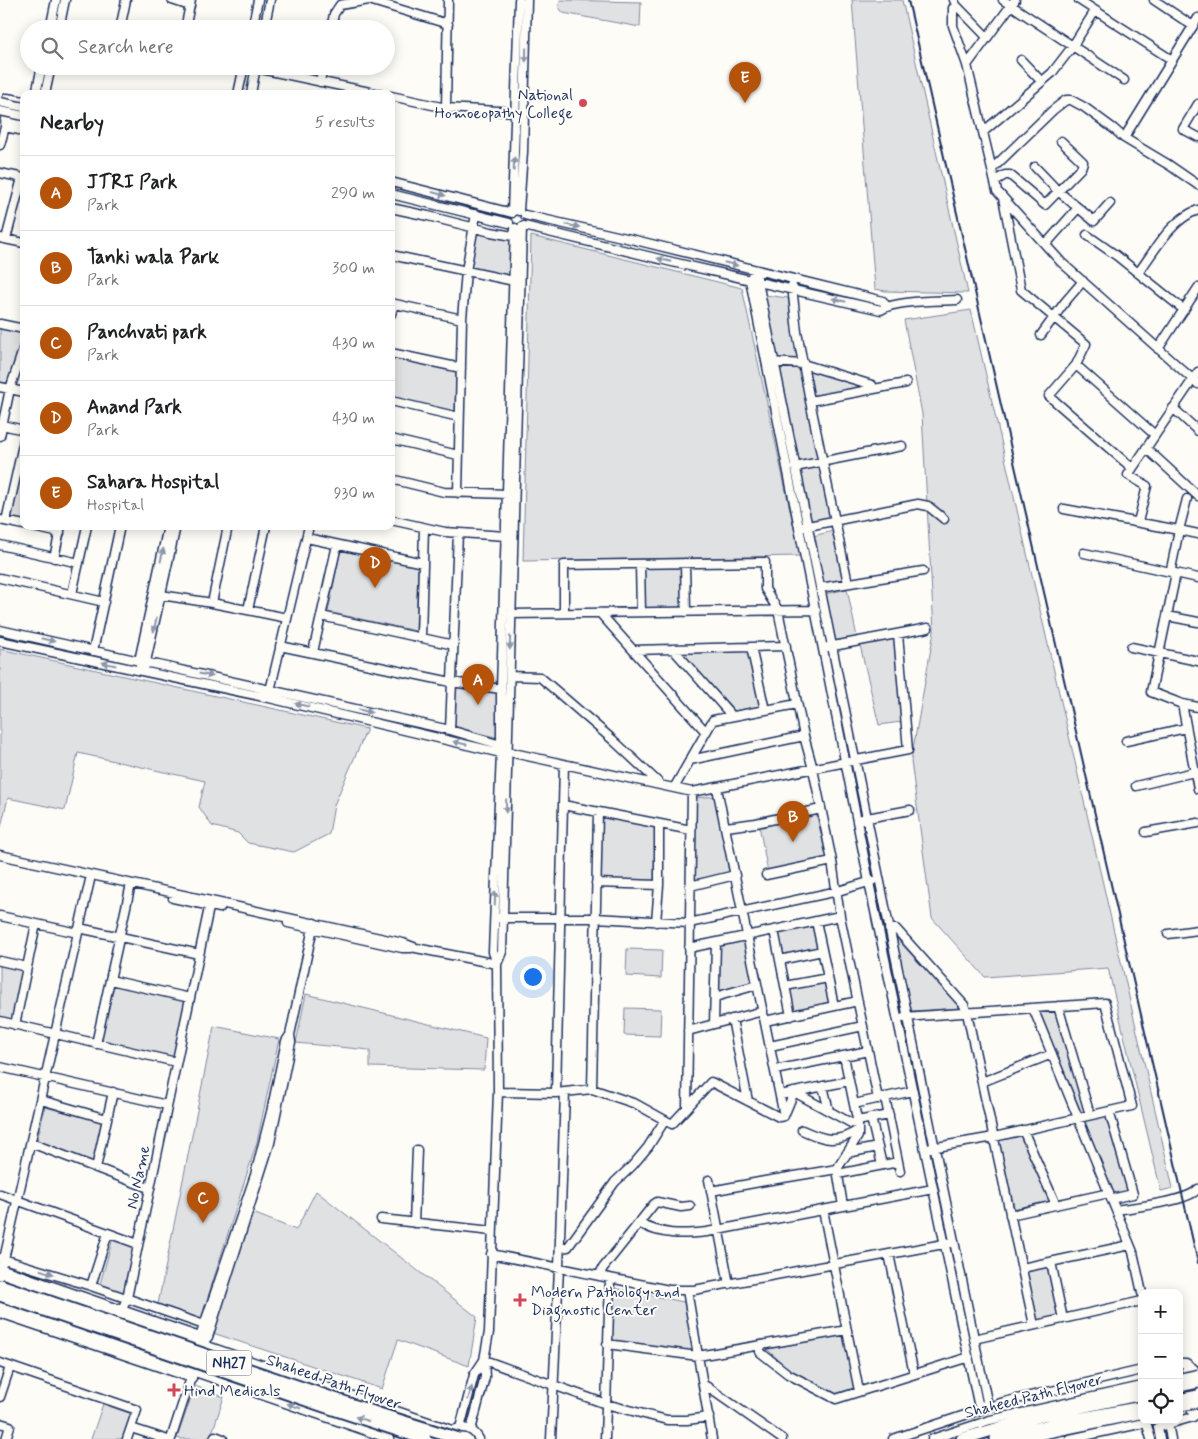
<!DOCTYPE html>
<meta charset="utf-8">
<style>
body{margin:0;font-family:Mynerve,sans-serif;background:#f2f2f2;color:#202124}
.controls{position:absolute;right:15px;bottom:15px;display:grid;overflow:hidden;border-radius:10px;box-shadow:0 2px 12px #0003}
.controls button{width:45px;height:45px;display:grid;place-items:center;padding:0;border:0;border-bottom:1px solid #e0e0e0;background:#fff;color:#202124;font:25px sans-serif}
.you{position:absolute;left:532px;top:976px;width:18px;height:18px;margin:-12px;border:4px solid #fff;border-radius:50%;background:#1a73e8;box-shadow:0 0 0 8px #1a73e833}
.badge{display:grid;place-items:center;width:32px;height:32px;border-radius:50%;background:#b45309;color:#fff;font-size:16px;font-weight:700}
.pin{position:absolute;translate:-50% -41px;filter:drop-shadow(0 1px 2px #0008)}
.pin::after{content:'';position:absolute;top:26px;width:18px;height:15px;background:inherit;clip-path:polygon(0 0,100% 0,50% 100%)}
.list{margin:0;padding:0;list-style:none}
h2{display:flex;justify-content:space-between;align-items:center;height:65px;margin:0;padding:0 20px;font-size:21px}
h2 small{font-size:16px;font-weight:400;color:#757577}
.list li{display:grid;grid-template-columns:32px 1fr auto;gap:15px;align-items:center;box-sizing:border-box;height:75px;padding:0 20px;border-top:1px solid #e0e0e0}
.list b{display:block;font-size:19px;white-space:nowrap}
.list p{margin:0;font-size:16px;white-space:nowrap;color:#757577}
.list em{font-size:16px;font-style:normal;color:#757577}
.icon{flex:none;width:28px;height:28px;fill:none;stroke:currentColor;stroke-width:2;stroke-linecap:round;stroke-linejoin:round}
.map{position:relative;flex:none;width:1198px;height:1439px;overflow:hidden}
.search{position:absolute;background:#fff;box-shadow:0 2px 12px #0003;left:20px;top:20px;width:375px;height:55px;display:flex;align-items:center;gap:12px;box-sizing:border-box;padding:0 18px;border-radius:28px;color:#757577;font-size:19px}
.panel{position:absolute;background:#fff;box-shadow:0 2px 12px #0003;left:20px;top:90px;width:375px;height:440px;border-radius:10px}
.map>svg:first-child{display:block}
</style>
<div class="map">
<svg width="1198" height="1439" viewBox="0 0 1198 1439">
<rect width="100%" height="100%" fill="#fdfcf7"/>
<filter id="ink" filterUnits="userSpaceOnUse"><feTurbulence type="fractalNoise" baseFrequency=".02" numOctaves="2"/><feDisplacementMap in="SourceGraphic" scale="10" xChannelSelector="R" yChannelSelector="G"/><feConvolveMatrix kernelMatrix="1 2 1 2 8 2 1 2 1" color-interpolation-filters="sRGB"/></filter>
<g filter="url(#ink)">
<!-- green -->
<path fill="#e0e1e3" stroke="#7e88a0" d="M560 0 641 2 640 27 563 13 559 7Z
M852 0H902L968 293 885 291 875 289Z
M476 230 513 240 512 277 469 269Z
M531 236 742 288 800 556 523 561Z
M765 295 788 298 798 360 777 358Z
M971 310 1173 1188 1161 1191 1108 968 985 977 932 918 911 761 934 631 922 414 904 320Z
M0 327 23 333 8 384 0 382Z
M391 356 456 371 455 412 391 397Z
M779 367 800 368 818 458 798 462Z
M807 370 863 387 813 396Z
M24 455V523L8 520Z
M819 465 832 525 811 530 799 469Z
M833 531 844 579 822 583 813 536Z
M341 548 418 564 416 631 328 612Z
M643 568H682L683 608H644Z
M847 589 857 637 835 641 825 594Z
M894 639 901 722 879 725 860 645Z
M0 649 367 729 334 805 329 834 294 852 248 843 238 833 212 826 199 807 205 781 78 753 65 810 8 798 0 831Z
M748 650 761 706 735 711 681 652Z
M454 684 502 693 500 738 455 728Z
M716 796 729 873 693 880 696 798Z
M816 812 827 860 768 873 759 825Z
M601 816 655 827 654 882 601 881Z
M814 924 819 949 781 957 776 932Z
M895 937 961 1008 910 1011Z
M745 940 752 982 719 991V945Z
M627 949 662 950 661 978 626 976Z
M0 965 23 970 12 1019 0 1017Z
M825 980 830 1004 792 1012 787 988Z
M113 985 187 1002 174 1059 100 1042Z
M306 994 486 1038 484 1070 370 1067V1050L296 1043Z
M625 1008 661 1009 660 1036 624 1035Z
M1055 1009 1086 1113 1082 1114 1039 1011Z
M214 1026 279 1039 257 1142 201 1319 158 1304Z
M45 1107 104 1122 94 1162 37 1141Z
M1106 1116 1129 1192 1115 1195 1084 1121Z
M1021 1136 1050 1203 1015 1211 998 1140Z
M316 1191 477 1317 469 1366 398 1340 382 1389 213 1333 253 1213 296 1230Z
M113 1238 134 1246 124 1293 100 1284Z
M1049 1267 1059 1316 1036 1321 1026 1272Z
M614 1288 684 1302 694 1353 612 1340Z
M844 1335 855 1388 834 1394 788 1369 767 1349Z
M195 1386 224 1397 210 1439H180L177 1438Z
M103 1404 132 1414 123 1439H91Z"/>
<g fill="none" stroke-linecap="round" stroke-linejoin="round">
<defs>
<path id="minor" d="M172 0 190 6
M954 0 956 5 987 37
M1003 0 1124 80
M1015 0 967 65 997 191 1061 262 1198 384
M1079 0 1172 60
M1154 0 1193 26
M956 5 953 8V26L967 65
M50 29 56 0
M59 29 65 0
M120 29 126 0
M185 29 191 0
M252 29 258 0
M264 29 270 0
M331 29 334 14 340 5 369 0 448 24
M1021 60 1041 81
M246 66 379 94
M320 82 323 66
M36 94 42 66
M45 94 51 66
M238 94 244 66
M251 94 256 66
M391 96 446 108 516 112
M1198 104 1183 129 1198 137
M446 108 448 0
M5 119 24 123
M5 127 24 131
M983 132 1052 73 1072 47 1095 11
M1124 138 1198 18
M0 145 5 127 7 98 24 101
M1035 167 1058 191 1094 221 1110 203
M992 169 1053 110 1066 100H1071L1084 107 1114 129 1124 138 1169 165 1198 185
M0 173 24 178
M995 181 1005 175H1010L1045 205 1081 168 1083 162 1061 141
M391 182 512 213 519 0
M391 194 509 223
M1003 198 1021 290 1086 344 1076 365 1049 396 1132 468
M391 208 428 216 491 232 518 237
M519 211 523 152 527 0
M525 215 635 240 883 301 886 306
M524 226 672 262 881 310C896 300 938 301 957 300
M1087 235 1117 256 1184 310
M0 238 24 243
M6 239 22 178
M1046 244 1078 208
M391 255 514 281
M755 270 758 282 882 892 987 1401 984 1409 978 1403 872 897 750 280Z
M1138 273C1154 252 1171 219 1198 210
M792 286 797 332 810 401 848 583
M391 303 462 319
M391 314 394 304
M0 324 24 329
M1041 335 1065 302 1083 281
M1158 349 1198 288
M391 353 461 368
M771 362 803 364 872 385 873 389
M1076 365 1155 435
M0 387 24 392
M391 401 459 417
M810 401 906 383
M1173 408 1198 431
M2 425 24 430
M0 436 10 389 24 347
M391 439 458 455
M1146 448 1198 496
M795 467 902 446
M391 479 444 492 508 494
M458 493 462 319 466 271 476 214
M1187 499 1179 530 1198 534
M1064 509 1179 530 1171 569 1175 578 1151 692 1182 704 1198 707
M0 520 24 525
M391 520 445 532 506 536
M6 521 24 440
M1138 522 1147 486 1128 475 1198 372
M28 526 60 533
M803 527 918 504 928 506 944 519
M307 538 423 563
M0 545 79 563
M1084 553 1198 578
M54 558 61 526
M685 563 686 612
M640 564 641 612
M0 578 104 602
M820 588 923 571
M72 594 87 526
M161 595 212 603 287 618
M212 603 228 526
M248 610 266 526
M564 613V565L765 562V589L778 610 804 736 813 769 832 861 840 916 878 1099
M600 613 706 732
M511 614 816 610
M321 616 454 645
M1167 616 1198 622
M0 630 450 730 501 745 507 751 518 754 692 792 908 750 898 634
M421 638 424 528
M0 641 269 698 501 753 505 751
M280 646 451 682 501 689
M751 647 765 710
M828 647 928 628
M1131 647 1198 661
M673 649 732 716
M633 650 786 646
M93 651 120 526
M313 652 337 545
M140 664 139 661 168 526
M145 666 176 526
M510 676 540 677 613 740 659 783
M269 695 309 526
M1182 704 1198 789
M450 730 458 533
M1126 741 1186 728
M690 760 804 736
M1136 786 1194 772 1197 773
M674 788 713 720 797 704
M717 788 784 1116
M563 805 691 830
M862 819 910 810
M726 827 756 823 821 809
M1146 832 1198 823
M0 855 403 943 416 948 497 964
M766 875 832 861
M596 883 659 885
M690 886 735 875
M173 898 220 908
M0 916 78 933
M499 918H595L689 923 838 891 872 881
M816 921 834 1006
M656 922 659 885V824
M288 923 402 948H411
M79 928 199 954
M889 929H896L964 1005 967 1013 1034 1325
M774 930 791 1016
M1168 934 1198 930
M689 948 840 916
M780 960 822 951
M0 961 27 967
M497 964 502 952 522 227
M110 980 190 998
M785 986 828 978
M715 997 757 985
M1058 1006 1090 1115
M1033 1008 1133 1252 1142 1293
M904 1017 1105 1003 1132 1106 994 1137 931 1148
M732 1019 748 1101
M0 1021 176 1062
M765 1021 858 1001
M714 1024 716 943
M15 1025 36 924
M688 1031 763 1011
M96 1044 131 884
M770 1046 863 1026
M0 1067 167 1105
M775 1070 868 1051
M982 1082 1052 1054
M823 1086 829 1111
M592 1089 598 812
M498 1092 556 1093 592 1089 636 1104 672 1124 711 1082 779 1117 784 1116
M556 1093 564 764
M780 1095 849 1081
M885 1097 900 1171
M41 1100 107 1119
M854 1104 913 1091
M687 1108 692 792
M1109 1111 1133 1194 1111 1199
M784 1116 794 1092 851 1123 858 1124
M871 1118 882 1165
M857 1121 889 1115
M802 1130C824 1140 837 1144 858 1130
M1023 1130 1056 1205
M31 1143 149 1188
M847 1153 878 1147
M96 1168 113 1092
M838 1174 898 1162
M709 1180 729 1284
M711 1191 765 1181 837 1169
M0 1194 138 1244
M843 1206 837 1169 858 1136V1124L844 1056
M823 1210 859 1391
M1116 1210C1134 1207 1187 1202 1198 1189
M1010 1215 1109 1193
M381 1219 492 1231
M414 1223 417 1150
M638 1223C662 1235 680 1235 707 1232L933 1189
M560 1248 568 1247 615 1182 632 1166 648 1147 665 1120
M491 1254 669 1290H694L949 1243
M889 1254 914 1374
M0 1258 91 1286 210 1327
M1051 1262 1063 1319
M0 1268 4 1259 90 880
M0 1268 200 1337
M1022 1268 1130 1245
M0 1275 452 1430
M599 1276 603 1268 654 1204 657 1202 681 1207 690 1206
M91 1286 108 1233
M687 1290 712 1439
M0 1305 390 1439
M122 1310 127 1298 210 903
M0 1313 192 1378
M974 1339 1142 1301
M202 1344 200 1337 255 1175 271 1112 286 1041 290 1035
M607 1344 698 1356 847 1330
M760 1346V1352L788 1374 836 1399 969 1357
M484 1360 606 1404 640 1413 667 1420H687L709 1417
M0 1363 137 1410 127 1439
M1179 1363H1186L1194 1369 1198 1396
M1189 1366 1186 1370 1192 1412 1197 1414
M704 1387 706 1386 782 1439
M0 1397 10 1367
M0 1423 10 1426 6 1439
M1168 1424 1171 1439
M131 1428 165 1439
M460 1428 474 1375 484 1360
M456 1429C466 1426 474 1430 479 1439
M471 1430 485 1377 484 1360 489 1332 498 1092 497 964 493 952 501 753V689L515 228
M171 1439 202 1344 208 1337 270 1143 291 1042 290 1035 314 923
M214 1439 215 1436 223 1439
M551 1439 559 1268 565 1092
M605 1439 610 1278
M893 1439 1004 1402 1142 1370
M932 1439 990 1420 1142 1386
M1021 1439 1142 1414
M1070 1439 1144 1423 1147 1425 1151 1439
M1160 1439 1158 1427 1193 1417 1198 1413"/>
<path id="highway" d="M962 1439 1043 1415 1142 1394
M996 1439 1057 1423 1142 1407"/>
</defs>
<!-- minor casing -->
<use href="#minor" stroke="#1b2f5e" stroke-width="11"/>
<!-- highway casing -->
<use href="#highway" stroke="#1b2f5e" stroke-width="15"/>
<!-- minor -->
<use href="#minor" stroke="#fdfcf7" stroke-width="8"/>
<!-- highway -->
<use href="#highway" stroke="#fdfcf7" stroke-width="11"/>
<!-- rail -->
<path stroke="#1b2f5e" stroke-width="2" d="M908 0 1198 1263"/>
<defs>
<path id="minor-bridge" d="M0 102 24 107
M0 111 24 116
M1179 1378 1198 1374
M1179 1407 1198 1403"/>
<path id="highway-bridge" d="M0 1285 379 1414 459 1439
M0 1295 324 1406 425 1439
M1179 1386 1198 1382
M1179 1400 1198 1396"/>
</defs>
<!-- minor-bridge casing -->
<use href="#minor-bridge" stroke="#1b2f5e" stroke-width="11" stroke-linecap="butt"/>
<!-- highway-bridge casing -->
<use href="#highway-bridge" stroke="#1b2f5e" stroke-width="15" stroke-linecap="butt"/>
<!-- minor-bridge -->
<use href="#minor-bridge" stroke="#fdfcf7" stroke-width="8"/>
<!-- highway-bridge -->
<use href="#highway-bridge" stroke="#fdfcf7" stroke-width="11"/>
</g>
<!-- one-way arrows -->
<defs><path id="oneway-solid" d="M-6-.8H1V-3.2L6.5 0L1 3.2V.8H-6Z" transform="scale(1.25)"/></defs>
<g fill="#8c96aa">
<use href="#oneway-solid" transform="translate(526 55) rotate(91)"/>
<use href="#oneway-solid" transform="translate(514 164) rotate(-87)"/>
<use href="#oneway-solid" transform="translate(439 194) rotate(15)"/>
<use href="#oneway-solid" transform="translate(573 226) rotate(12)"/>
<use href="#oneway-solid" transform="translate(664 260) rotate(-166)"/>
<use href="#oneway-solid" transform="translate(731 264) rotate(14)"/>
<use href="#oneway-solid" transform="translate(839 300) rotate(-167)"/>
<use href="#oneway-solid" transform="translate(162 555) rotate(-78)"/>
<use href="#oneway-solid" transform="translate(155 625) rotate(102)"/>
<use href="#oneway-solid" transform="translate(48 640) rotate(13)"/>
<use href="#oneway-solid" transform="translate(510 643) rotate(91)"/>
<use href="#oneway-solid" transform="translate(109 664) rotate(-168)"/>
<use href="#oneway-solid" transform="translate(206 675) rotate(12)"/>
<use href="#oneway-solid" transform="translate(302 705) rotate(-167)"/>
<use href="#oneway-solid" transform="translate(365 711) rotate(13)"/>
<use href="#oneway-solid" transform="translate(460 743) rotate(-167)"/>
<use href="#oneway-solid" transform="translate(506 806) rotate(92)"/>
<use href="#oneway-solid" transform="translate(495 898) rotate(-88)"/>
<use href="#oneway-solid" transform="translate(47 1272) rotate(17)"/>
<use href="#oneway-solid" transform="translate(470 1393) rotate(-74)"/>
<use href="#oneway-solid" transform="translate(294 1406) rotate(-161)"/>
<use href="#oneway-solid" transform="translate(362 1419) rotate(-162)"/>
</g>
</g>
<!-- markers -->
<g fill="#d1495b" stroke="#fdfcf7" stroke-width="2">
<circle cx="583" cy="103" r="5"/>
<path d="M517.5 1292.5h5v5h5v5h-5v5h-5v-5h-5v-5h5z"/>
<path d="M171.5 1382.5h5v5h5v5h-5v5h-5v-5h-5v-5h5z"/>
</g>
<g text-anchor="middle" stroke-width="4" stroke-linejoin="round" paint-order="stroke">
<!-- shield labels -->
<rect fill="#fdfcf7" stroke="#5f6c8c" stroke-width="1" x="206.5" y="1350.5" width="45" height="25" rx="4"/>
<g font-size="15" font-weight="bold" fill="#1b2f5e">
<text x="229" y="1368">NH27</text>
</g>
<!-- poi labels -->
<g font-size="16" fill="#1b2f5e" stroke="#fdfcf7" text-anchor="start">
<text x="573" y="100" text-anchor="end">National<tspan x="573" dy="18">Homoeopathy College</tspan></text>
<text x="531" y="1297">Modern Pathology and<tspan x="531" dy="18">Diagnostic Center</tspan></text>
<text x="184" y="1396">Hind Medicals</text>
</g>
<!-- street labels -->
<g font-size="16" fill="#1b2f5e" stroke="#fdfcf7">
<text transform="translate(137 1177) rotate(-78)" y="6">No Name</text>
<text transform="translate(334 1381) rotate(19)" y="6">Shaheed Path Flyover</text>
<text transform="translate(1033 1395) rotate(-14)" y="6">Shaheed Path Flyover</text>
</g>
</g>
</svg>
<div class="controls">
<button>+</button>
<button>−</button>
<button><svg class="icon" aria-label="locate" viewBox="0 0 24 24"><circle cx="12" cy="12" r="6"/><path d="M12 2v4M12 18v4M2 12h4M18 12h4"/></svg></button>
</div>
<div class="you"></div>
<div class="pin badge" style="left:478px;top:705px">A</div>
<div class="pin badge" style="left:793px;top:842px">B</div>
<div class="pin badge" style="left:203px;top:1223px">C</div>
<div class="pin badge" style="left:375px;top:588px">D</div>
<div class="pin badge" style="left:745px;top:103px">E</div>
<div class="search"><svg class="icon" aria-label="search" viewBox="0 0 24 24"><circle cx="10" cy="10" r="6"/><path d="M15 15l6 6"/></svg>Search here</div>
<section class="panel">
<h2>Nearby<small>5 results</small></h2>
<ul class="list">
<li><span class="badge">A</span><div><b>JTRI Park</b><p>Park</p></div><em>290 m</em></li>
<li><span class="badge">B</span><div><b>Tanki wala Park</b><p>Park</p></div><em>300 m</em></li>
<li><span class="badge">C</span><div><b>Panchvati park</b><p>Park</p></div><em>430 m</em></li>
<li><span class="badge">D</span><div><b>Anand Park</b><p>Park</p></div><em>430 m</em></li>
<li><span class="badge">E</span><div><b>Sahara Hospital</b><p>Hospital</p></div><em>930 m</em></li>
</ul>
</section>
</div>
